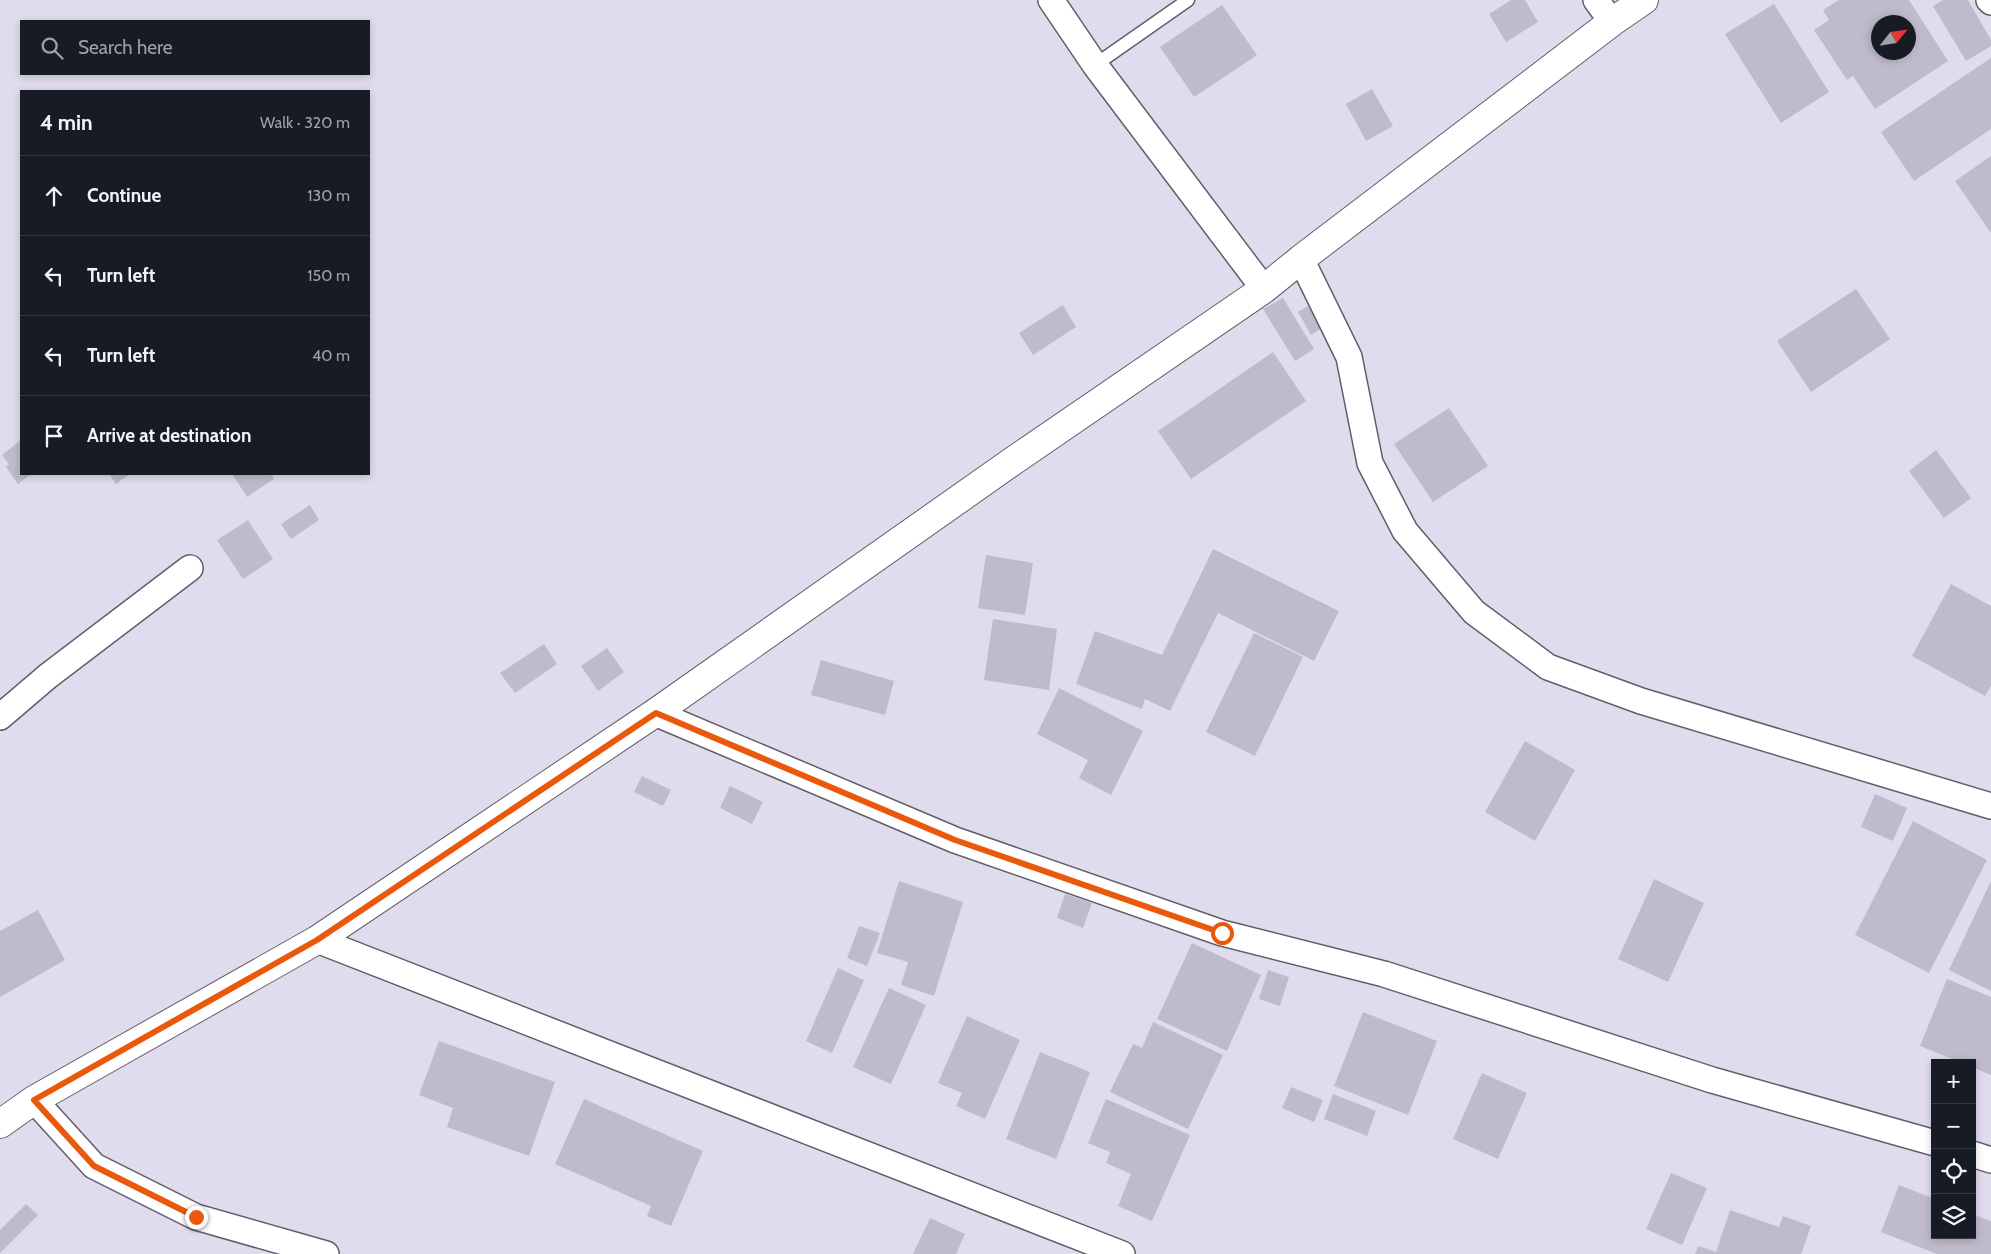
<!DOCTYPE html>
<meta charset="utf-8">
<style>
body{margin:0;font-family:Cabin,sans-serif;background:#242831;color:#f1f3f6}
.controls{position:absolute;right:15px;bottom:15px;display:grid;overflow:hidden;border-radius:0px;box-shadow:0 2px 8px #0003}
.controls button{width:45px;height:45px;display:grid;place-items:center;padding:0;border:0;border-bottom:1px solid #363941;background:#171b24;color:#f1f3f6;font:25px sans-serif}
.compass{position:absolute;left:1871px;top:15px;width:45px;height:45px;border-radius:50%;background:#171b24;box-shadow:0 2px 8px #0003;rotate:60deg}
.stop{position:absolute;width:15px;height:15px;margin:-11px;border:4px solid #ea580c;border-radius:50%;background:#fff}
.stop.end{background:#ea580c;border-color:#fff;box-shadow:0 1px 5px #0008}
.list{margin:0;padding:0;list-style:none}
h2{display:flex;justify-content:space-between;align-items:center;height:65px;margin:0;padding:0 20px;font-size:21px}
h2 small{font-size:16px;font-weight:400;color:#9ea1a6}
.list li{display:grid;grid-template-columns:32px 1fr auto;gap:15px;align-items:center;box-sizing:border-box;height:80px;padding:0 20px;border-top:1px solid #363941}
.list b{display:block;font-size:19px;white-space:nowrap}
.list em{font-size:16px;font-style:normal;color:#9ea1a6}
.icon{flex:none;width:28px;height:28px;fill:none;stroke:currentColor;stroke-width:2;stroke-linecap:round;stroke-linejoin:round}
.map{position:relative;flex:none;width:1991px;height:1254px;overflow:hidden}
.search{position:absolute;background:#171b24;box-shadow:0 2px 8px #0003;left:20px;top:20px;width:350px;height:55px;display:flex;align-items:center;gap:12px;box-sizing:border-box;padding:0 18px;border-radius:0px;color:#9ea1a6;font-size:19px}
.panel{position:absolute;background:#171b24;box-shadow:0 2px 8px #0003;left:20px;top:90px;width:350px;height:385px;border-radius:0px}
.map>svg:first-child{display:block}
</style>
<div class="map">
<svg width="1991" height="1254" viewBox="0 0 1991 1254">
<rect width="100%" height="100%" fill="#e0dced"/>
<!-- building -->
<path fill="#bfbbcc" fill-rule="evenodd" d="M1511 0H1525L1538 22 1506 42 1489 14Z
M1839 0H1909L1948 61 1875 109 1853 76 1847 80 1814 30 1829 20 1823 10ZM1878 22H1908V52H1878Z
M1943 0H1968L1991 40V46L1966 61 1933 6Z
M1774 4 1829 92 1781 123 1725 34Z
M1222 5 1257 55 1194 97 1160 47Z
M1991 58V129L1914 181 1881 132Z
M1372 89 1393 126 1366 141 1346 104Z
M1991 156V233L1955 181Z
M1856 289 1890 339 1811 392 1777 341Z
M1283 298 1314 349 1295 361 1263 309Z
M1313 303 1326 326 1311 335 1298 312Z
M1063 305 1076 327 1033 355 1019 333Z
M1273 352 1306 401 1191 479 1158 431Z
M1449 408 1488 466 1433 502 1394 444Z
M21 440V474H31L18 484 6 467 9 464 2 455Z
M1936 450 1971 498 1944 518 1909 471Z
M109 474H130L116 484Z
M232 474H271L274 479 247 497Z
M310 505 319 520 291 539 281 524Z
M248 520 273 559 243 579 217 540Z
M1213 549 1339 611 1314 661 1218 613 1170 711 1145 699 1142 709 1076 684 1095 631 1162 655Z
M986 555 1033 563 1025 615 978 608Z
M1951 584 1991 606V686L1985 696 1912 656Z
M993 619 1057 629 1049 690 984 680Z
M1254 633 1303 657 1255 756 1206 732Z
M544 644 557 664 515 693 500 673Z
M607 648 624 672 598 691 581 666Z
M821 660 894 681 885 715 811 695Z
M1059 688 1143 731 1111 795 1079 778 1088 760 1037 734Z
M1525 741 1575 770 1535 841 1485 812Z
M642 776 671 790 663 806 634 792Z
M730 786 763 802 752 824 720 808Z
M1875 794 1907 808 1893 841 1861 827Z
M1913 821 1987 860 1929 973 1855 935Z
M1654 879 1704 903 1668 982 1618 959Z
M899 881 963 902 934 996 901 985 908 962 877 953Z
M1991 881V991L1949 970Z
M1065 894 1092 903 1083 928 1057 918Z
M38 910 65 960 0 997V931Z
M859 926 880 933 867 966 847 958Z
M1192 943 1261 975 1227 1051 1157 1019Z
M838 968 864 980 832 1053 806 1041Z
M1268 970 1289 977 1280 1006 1259 999Z
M1947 979 1991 997V1075L1972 1067V1063H1962L1920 1046Z
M889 988 926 1005 891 1084 853 1067Z
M1363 1012 1437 1041 1408 1115 1334 1086Z
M967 1016 1020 1040 985 1119 956 1106 962 1093 938 1083Z
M1153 1022 1223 1055 1188 1129 1110 1092 1133 1044 1142 1048Z
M439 1041 555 1082 529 1156 447 1127 453 1108 419 1095Z
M1040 1052 1090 1072 1056 1159 1006 1139Z
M1482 1073 1527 1093 1498 1159 1453 1139Z
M1291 1087 1323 1100 1314 1122 1282 1108Z
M1333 1094 1376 1111 1367 1136 1324 1119Z
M584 1099 703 1151 671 1226 647 1216 651 1206 555 1164Z
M1106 1099 1190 1135 1152 1221 1118 1206 1131 1174 1106 1163 1110 1152 1088 1143Z
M1671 1173 1707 1188 1682 1245 1646 1229Z
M1899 1185 1935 1199V1235H1972V1214L1991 1221V1254H1937L1881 1232Z
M26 1204 38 1215 0 1253V1230Z
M1730 1210 1779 1227 1783 1216 1811 1226 1801 1254H1695L1698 1246 1716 1252Z
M930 1218 965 1234 956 1254H913Z"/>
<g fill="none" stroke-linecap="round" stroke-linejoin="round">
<defs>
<path id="service" d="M1095 65 1188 0"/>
<path id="minor" d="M1051 0 1095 65 1264 289
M1596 0 1612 22
M1989 0 1991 2
M1301 259 1349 357 1370 463 1405 531 1474 612 1548 667 1641 701 1991 806
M655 713 955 840 1222 933 1384 974 1712 1080 1935 1143
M0 717 48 676 190 568
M317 940 1122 1254
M34 1100 94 1166 196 1217 326 1254
M1972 1154 1991 1160"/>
<path id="tertiary" d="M0 1124 34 1100 317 940 655 713 1013 461 1264 289 1301 259 1612 22 1644 0"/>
</defs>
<!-- service casing -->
<use href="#service" stroke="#615e6c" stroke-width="15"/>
<!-- minor casing -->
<use href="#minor" stroke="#615e6c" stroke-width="28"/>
<!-- tertiary casing -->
<use href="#tertiary" stroke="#615e6c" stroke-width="30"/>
<!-- service -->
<use href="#service" stroke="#fff" stroke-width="12"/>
<!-- minor -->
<use href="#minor" stroke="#fff" stroke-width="25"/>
<!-- tertiary -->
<use href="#tertiary" stroke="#fff" stroke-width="28"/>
</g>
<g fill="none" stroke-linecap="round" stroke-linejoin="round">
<!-- route -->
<path stroke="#ea580c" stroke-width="6" d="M196 1217 94 1166 34 1100 317 940 656 713 955 840 1222 933"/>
</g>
</svg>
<div class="controls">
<button>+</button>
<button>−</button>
<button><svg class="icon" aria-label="locate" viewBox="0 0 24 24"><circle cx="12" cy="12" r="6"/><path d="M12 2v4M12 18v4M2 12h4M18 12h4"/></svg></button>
<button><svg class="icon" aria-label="layers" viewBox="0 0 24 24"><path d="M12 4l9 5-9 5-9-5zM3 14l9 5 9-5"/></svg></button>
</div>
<svg class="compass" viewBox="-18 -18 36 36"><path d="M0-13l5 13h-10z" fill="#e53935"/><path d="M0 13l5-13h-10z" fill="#9ea1a6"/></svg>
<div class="stop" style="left:1222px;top:933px"></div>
<div class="stop end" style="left:196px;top:1217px"></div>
<div class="search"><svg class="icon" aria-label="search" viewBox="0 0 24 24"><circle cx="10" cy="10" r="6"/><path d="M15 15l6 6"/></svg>Search here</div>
<section class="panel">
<h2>4 min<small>Walk · 320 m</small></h2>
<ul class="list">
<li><svg class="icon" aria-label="ahead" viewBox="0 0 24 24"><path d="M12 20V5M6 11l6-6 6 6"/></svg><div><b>Continue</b></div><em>130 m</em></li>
<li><svg class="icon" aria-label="left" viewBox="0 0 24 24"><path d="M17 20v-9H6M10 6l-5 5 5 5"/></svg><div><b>Turn left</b></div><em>150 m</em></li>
<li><svg class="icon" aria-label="left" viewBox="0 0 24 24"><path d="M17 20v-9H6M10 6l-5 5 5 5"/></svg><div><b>Turn left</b></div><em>40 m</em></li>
<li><svg class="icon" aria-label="arrive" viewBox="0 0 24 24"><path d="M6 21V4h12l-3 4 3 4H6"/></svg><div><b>Arrive at destination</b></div></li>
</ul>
</section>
</div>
